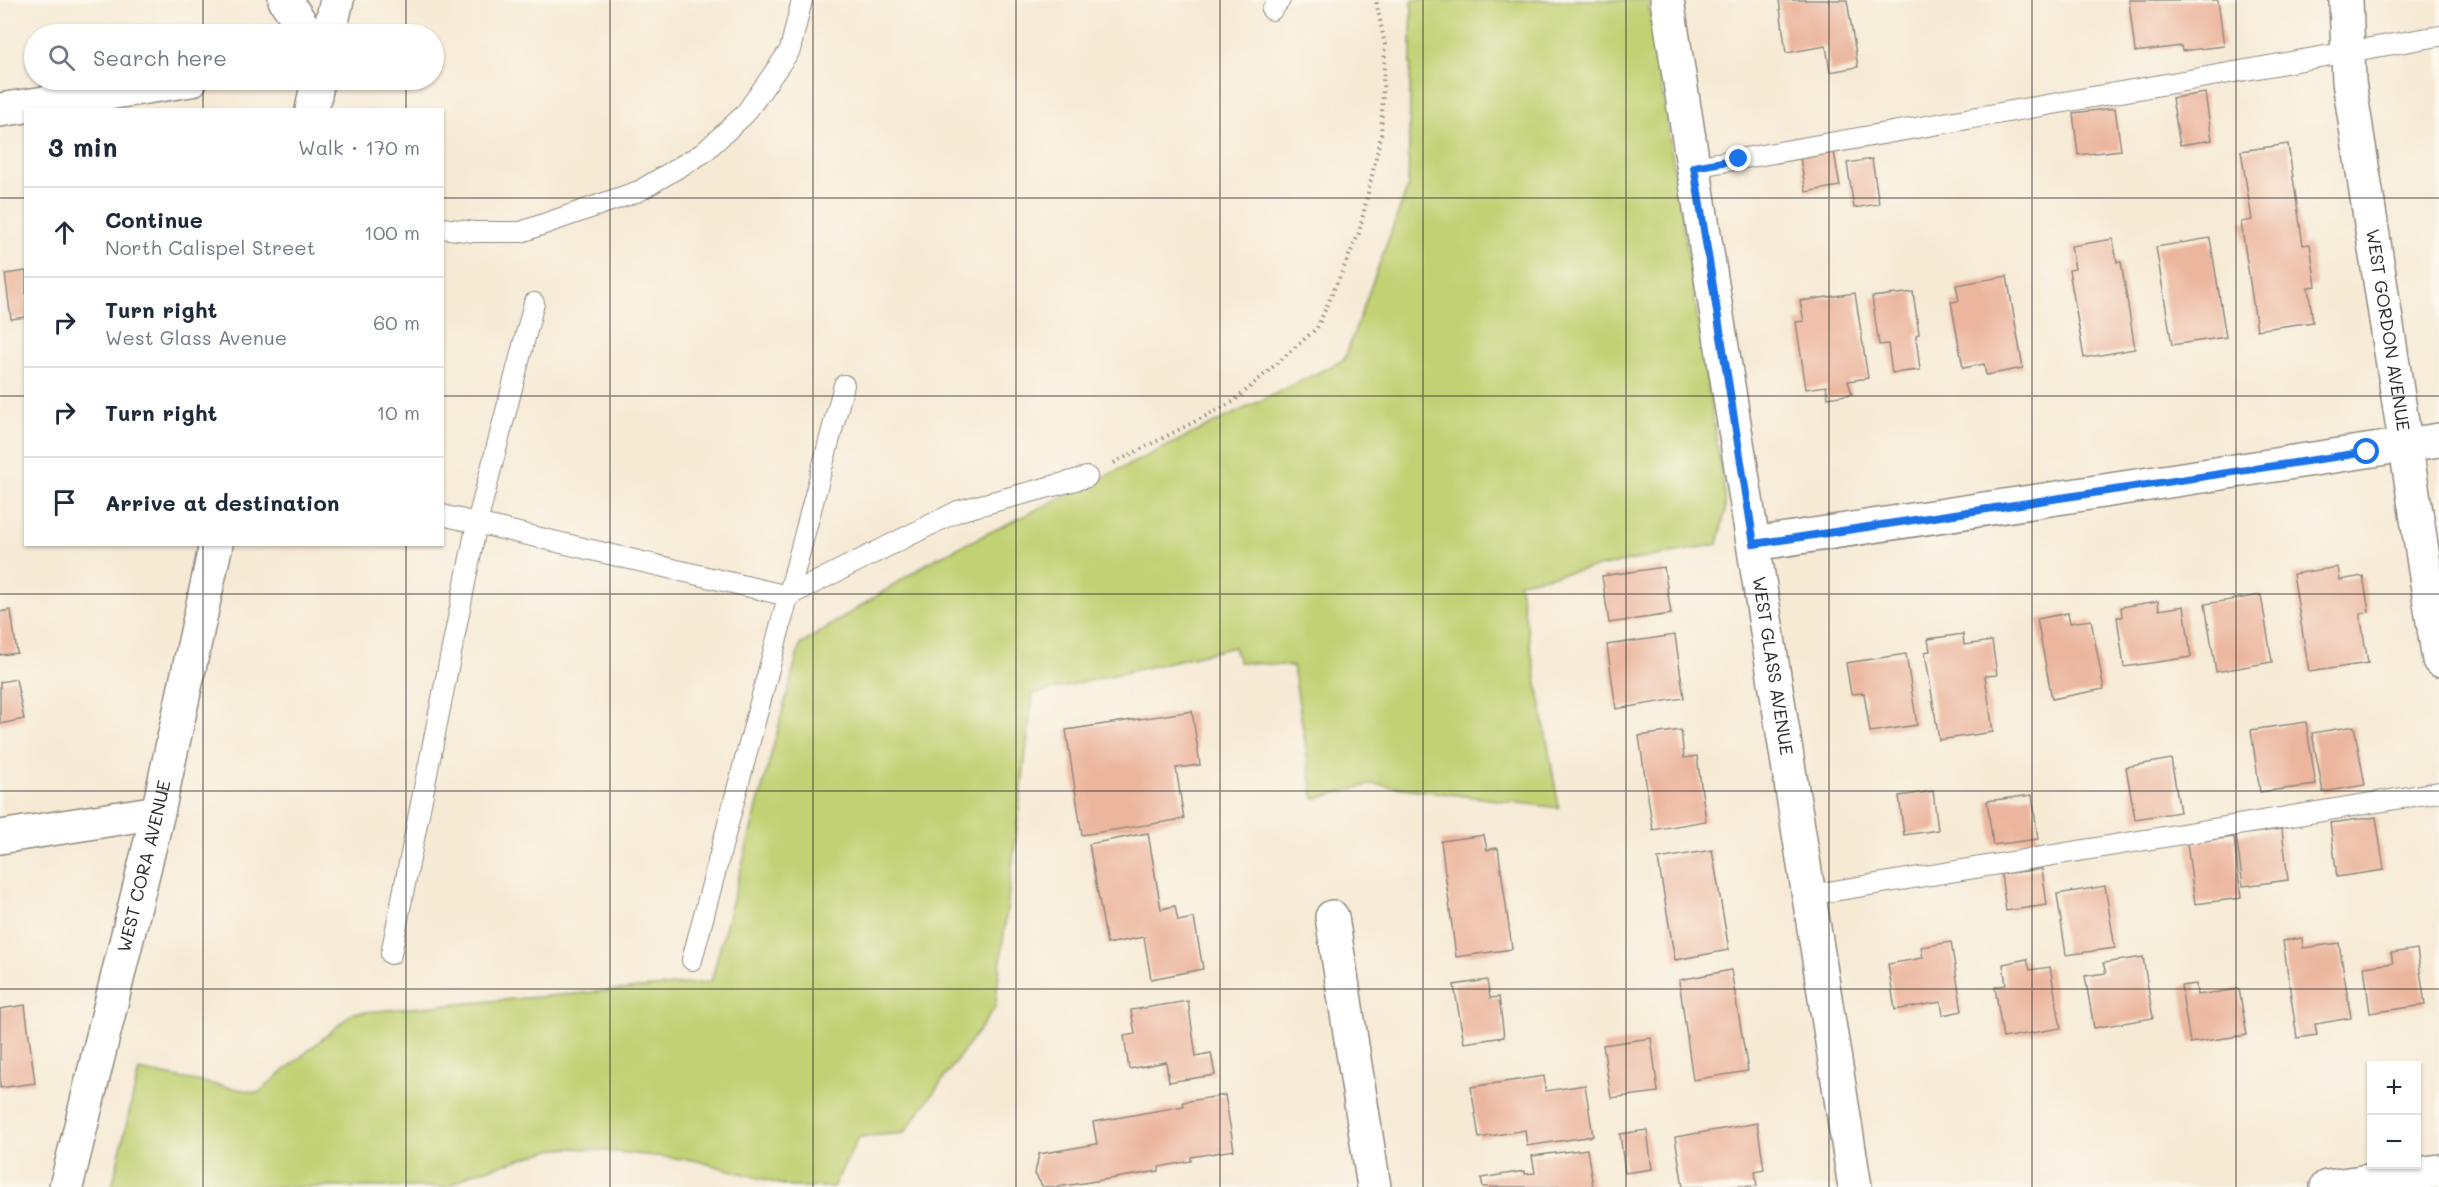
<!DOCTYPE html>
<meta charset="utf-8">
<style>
body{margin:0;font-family:Mali,sans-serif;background:#f2f2f3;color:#1f2937}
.controls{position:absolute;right:18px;bottom:18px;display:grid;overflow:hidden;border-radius:0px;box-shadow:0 2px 4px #0004}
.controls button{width:54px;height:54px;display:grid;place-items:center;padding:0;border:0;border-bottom:2px solid #e0e1e3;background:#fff;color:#1f2937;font:30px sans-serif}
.stop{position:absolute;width:18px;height:18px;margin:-14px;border:4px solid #1a73e8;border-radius:50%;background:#fff}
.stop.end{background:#1a73e8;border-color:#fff;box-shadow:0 2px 6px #0008}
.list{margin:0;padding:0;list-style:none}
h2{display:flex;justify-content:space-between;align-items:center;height:78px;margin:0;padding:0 24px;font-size:26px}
h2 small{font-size:20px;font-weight:400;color:#747a83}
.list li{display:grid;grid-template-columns:39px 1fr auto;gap:18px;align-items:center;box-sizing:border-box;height:90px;padding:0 24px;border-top:2px solid #e0e1e3}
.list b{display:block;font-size:22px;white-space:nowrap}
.list p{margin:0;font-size:20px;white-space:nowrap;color:#747a83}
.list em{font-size:20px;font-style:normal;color:#747a83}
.icon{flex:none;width:33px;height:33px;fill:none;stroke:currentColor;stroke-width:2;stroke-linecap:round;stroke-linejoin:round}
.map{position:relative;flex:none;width:2439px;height:1187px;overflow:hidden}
.search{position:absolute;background:#fff;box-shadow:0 2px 4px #0004;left:24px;top:24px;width:420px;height:66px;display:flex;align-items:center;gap:15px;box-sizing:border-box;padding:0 21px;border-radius:33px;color:#747a83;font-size:22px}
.panel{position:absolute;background:#fff;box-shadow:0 2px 4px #0004;left:24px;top:108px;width:420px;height:438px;border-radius:0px}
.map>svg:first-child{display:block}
</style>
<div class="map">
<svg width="2439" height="1187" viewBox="0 0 2439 1187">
<rect width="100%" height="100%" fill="#fbf7ec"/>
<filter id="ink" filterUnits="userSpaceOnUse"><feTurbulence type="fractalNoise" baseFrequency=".0167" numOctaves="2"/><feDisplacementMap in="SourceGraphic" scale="12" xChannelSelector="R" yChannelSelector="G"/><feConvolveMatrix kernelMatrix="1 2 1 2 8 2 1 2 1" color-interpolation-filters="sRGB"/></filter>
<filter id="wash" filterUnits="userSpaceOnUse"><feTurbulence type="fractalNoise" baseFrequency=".008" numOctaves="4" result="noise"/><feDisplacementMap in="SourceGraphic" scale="24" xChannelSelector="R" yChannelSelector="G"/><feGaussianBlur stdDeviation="1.35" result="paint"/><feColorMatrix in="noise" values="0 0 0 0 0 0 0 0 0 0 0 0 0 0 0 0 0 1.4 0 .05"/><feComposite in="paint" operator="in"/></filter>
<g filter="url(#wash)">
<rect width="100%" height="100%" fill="#f6ead5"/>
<!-- green -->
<path fill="#c1d173" stroke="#767e4f" stroke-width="1.5" d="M1412 0H1648L1725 495V512L1718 544 1519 582 1559 808 1372 784 1314 799 1293 666 1239 662 1234 647 1033 694 995 1008 904 1133 859 1137 833 1187H791L694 1160 576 1148 555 1149 470 1174 449 1187H112L139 1070 258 1093 353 1013 711 982 800 645 931 561 1344 360 1408 186Z"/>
<g id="blocks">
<!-- building -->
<path fill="#ecb59d" d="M1779 0H1847L1858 67 1830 72 1826 46 1786 53Z
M2129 0H2218L2224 46 2182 51 2181 46 2135 52Z
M2205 93 2212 140 2180 145 2172 98Z
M2115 108 2121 150 2078 155 2073 113Z
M2288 144 2303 245 2310 244 2316 286 2308 287 2313 322 2257 330 2241 222 2252 220 2241 151Z
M1833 146 1840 186 1806 192 1799 152Z
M1872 159 1879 204 1854 208 1847 163Z
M2210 238 2226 337 2172 345 2156 247Z
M2113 239 2117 262H2121L2135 349 2084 358 2069 270 2075 269 2071 246Z
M26 271V317L11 319 5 274Z
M2007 276 2023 368 1986 375 1984 364 1963 368 1951 302 1959 301 1956 285Z
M1913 292 1919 334 1916 335 1920 370 1892 373 1888 344 1879 345 1872 297Z
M1855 293 1868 378 1848 381 1852 394 1828 398 1826 386 1806 389 1796 322 1804 321 1800 301Z
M1664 567 1671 614 1609 623 1602 576Z
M2338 567 2340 580 2363 576 2369 612 2360 614 2368 663 2309 672 2293 574Z
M2261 595 2272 662 2216 672 2205 604Z
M2158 601 2159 610 2184 606 2191 657 2124 667 2117 617H2122L2121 607Z
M11 610 17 653 0 655V612Z
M2068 613 2070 623 2091 620 2104 689 2052 699 2037 619Z
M1963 634 1964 645 1992 641 1997 675 1985 676 1993 732 1939 740 1925 652 1930 651 1928 639Z
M1675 635 1684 698 1616 709 1607 645Z
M1906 654 1917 725 1870 732 1864 693 1851 694 1846 663Z
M16 679 24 719 0 724V682Z
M1192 711 1200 765 1176 768 1184 819 1082 835 1066 730Z
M2306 722 2316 785 2260 792 2251 730Z
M2354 726 2365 785 2323 792 2312 733Z
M1681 730 1684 758 1697 756 1706 821 1653 830 1639 736Z
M2171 759 2180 812 2135 819 2126 767Z
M1933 791 1938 830 1904 835 1899 796Z
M2032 795 2038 839 1993 845 1987 801Z
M2376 817 2384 870 2337 877 2330 823Z
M2282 829 2288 880 2243 886 2236 835Z
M1148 833 1161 909 1175 906 1178 921 1194 918 1203 969 1151 979 1144 937 1107 944 1089 844Z
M1484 835 1487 850 1498 848 1512 949 1456 957 1441 841Z
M2234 837 2241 898 2195 904 2187 843Z
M1712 850 1729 950 1675 960 1658 859Z
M2042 869 2047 905 2006 911 2001 874Z
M2105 886 2115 948 2066 955 2057 894Z
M2302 938 2303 948 2339 943 2351 1018 2315 1024 2317 1035 2297 1038 2283 941Z
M1951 942 1962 1011 1943 1015 1941 1002 1895 1010 1888 964 1923 958 1921 947Z
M2417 949 2425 1005 2370 1013 2364 967 2393 963 2391 953Z
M2143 957 2153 1018 2094 1028 2085 976 2106 973 2103 963Z
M2027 959 2030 970 2050 967 2061 1028 2003 1038 1995 987 2006 985 2003 964Z
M1731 970 1748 1071 1693 1080 1679 980Z
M1487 980 1490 998 1499 997 1504 1037 1464 1043 1454 985Z
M2196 984 2197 995 2239 989 2247 1035 2190 1043 2181 986Z
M1188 1001 1196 1056 1211 1053 1215 1075 1169 1082 1166 1062 1129 1069 1124 1036 1135 1034 1131 1010Z
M25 1005 35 1083 0 1088V1009Z
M1651 1038 1658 1092 1611 1098 1603 1045Z
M1544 1076 1546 1091 1585 1085 1593 1136 1527 1146 1525 1130 1479 1138 1471 1087Z
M1225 1095 1234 1150 1191 1157V1161L1159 1167V1171L1058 1187H1043L1035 1174 1039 1154 1097 1144 1093 1122 1184 1106 1183 1102Z
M1757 1123 1764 1169 1755 1171 1757 1186 1683 1187 1675 1137Z
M1647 1130 1652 1169 1625 1173 1620 1134Z
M1587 1149 1593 1187H1483L1481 1178 1525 1171V1174L1535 1173 1532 1156Z"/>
</g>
</g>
<g filter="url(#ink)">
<use href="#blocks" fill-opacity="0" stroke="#908a80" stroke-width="1.5"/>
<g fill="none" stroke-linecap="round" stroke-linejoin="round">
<defs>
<path id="lane" d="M1272 10 1280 0
M1694 167 2439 36
M442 228 474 232H521L639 191 703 153 745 114 790 50 802 0
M442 515 788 596 958 511 1087 477
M1809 895 2439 792
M391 954 477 523 534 303
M692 960 844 385"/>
<g id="street">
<path d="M285 0 308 34"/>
<path id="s1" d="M1667 0 1855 1187"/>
<path id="s2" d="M2346 0 2349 82 2439 660"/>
<path d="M329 34 337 0"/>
<path d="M0 110 191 80"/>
<path d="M312 110 318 80"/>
<path d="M1754 544 2439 440"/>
<path d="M0 837 158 812"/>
<path d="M1332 917 1374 1187"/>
<path id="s3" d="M66 1187 158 812 216 544"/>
<path d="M2327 1187 2439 1171"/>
</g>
</defs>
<!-- lane casing -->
<use href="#lane" stroke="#908a80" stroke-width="22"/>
<!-- street casing -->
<use href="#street" stroke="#908a80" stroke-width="36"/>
<!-- path -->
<path stroke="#908a80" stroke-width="4" stroke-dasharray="1.5 4.5" stroke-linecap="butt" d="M1114 463 1233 402 1317 328 1359 233 1381 135 1385 45 1376 0"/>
<!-- lane -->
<use href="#lane" stroke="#fff" stroke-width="20"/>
<!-- street -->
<use href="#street" stroke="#fff" stroke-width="33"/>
</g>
</g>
<g fill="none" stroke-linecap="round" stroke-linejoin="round" filter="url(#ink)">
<!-- route -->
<path stroke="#1a73e8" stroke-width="8" d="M1739 159 1694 167 1754 544 2367 452"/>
</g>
<!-- grid -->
<path fill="none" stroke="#2b2b2b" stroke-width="1.5" stroke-opacity="0.55" d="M203 0V34M406 0V34M610 0V1187M813 0V1187M1016 0V1187M1220 0V1187M1423 0V1187M1626 0V1187M1829 0V1187M2032 0V1187M2236 0V1187M203 80V110M406 80V110M0 198H26M442 198H2439M0 396H26M442 396H2439M203 544V1187M406 544V1187M0 594H2439M0 791H2439M0 989H2439"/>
<g text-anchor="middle" stroke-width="5" stroke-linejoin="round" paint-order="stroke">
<!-- street labels -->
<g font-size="18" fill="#2b2b2b" stroke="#fbf7ec">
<text dy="6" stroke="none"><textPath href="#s2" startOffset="333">WEST GORDON AVENUE</textPath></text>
<text dy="6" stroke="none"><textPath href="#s1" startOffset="674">WEST GLASS AVENUE</textPath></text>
<text dy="6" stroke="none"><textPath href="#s3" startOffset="330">WEST CORA AVENUE</textPath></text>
</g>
</g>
</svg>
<div class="controls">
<button>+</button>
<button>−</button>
</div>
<div class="stop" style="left:2367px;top:452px"></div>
<div class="stop end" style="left:1739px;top:159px"></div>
<div class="search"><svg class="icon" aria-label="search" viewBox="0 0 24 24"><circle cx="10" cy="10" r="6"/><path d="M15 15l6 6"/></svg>Search here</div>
<section class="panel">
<h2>3 min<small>Walk · 170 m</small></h2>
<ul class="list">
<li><svg class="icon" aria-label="ahead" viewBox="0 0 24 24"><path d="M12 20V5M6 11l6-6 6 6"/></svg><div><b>Continue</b><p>North Calispel Street</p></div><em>100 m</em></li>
<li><svg class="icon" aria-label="right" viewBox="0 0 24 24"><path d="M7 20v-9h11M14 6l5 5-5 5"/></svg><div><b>Turn right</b><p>West Glass Avenue</p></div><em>60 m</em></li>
<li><svg class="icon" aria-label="right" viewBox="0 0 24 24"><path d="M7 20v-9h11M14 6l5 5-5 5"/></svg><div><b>Turn right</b></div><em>10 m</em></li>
<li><svg class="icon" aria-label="arrive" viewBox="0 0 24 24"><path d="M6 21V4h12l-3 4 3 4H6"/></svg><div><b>Arrive at destination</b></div></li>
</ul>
</section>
</div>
